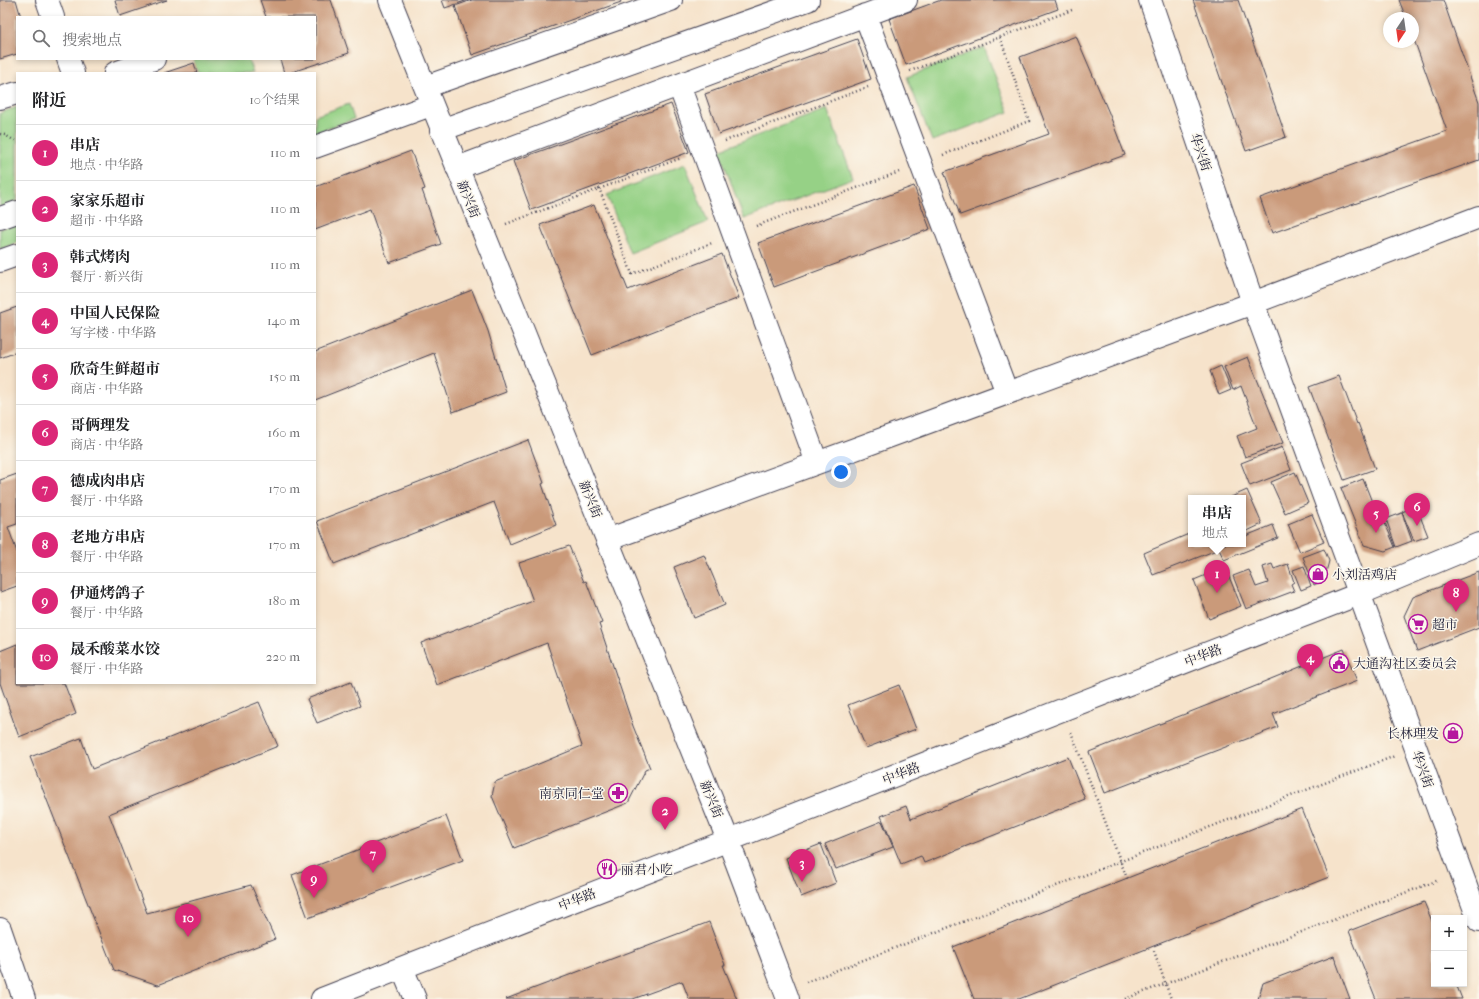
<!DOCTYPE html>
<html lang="zh">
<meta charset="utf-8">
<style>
body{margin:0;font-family:"IM FELL French Canon","Noto Serif SC",serif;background:#f6f6f6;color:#202124}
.controls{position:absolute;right:12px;bottom:12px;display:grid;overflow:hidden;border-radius:0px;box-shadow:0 2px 6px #0003}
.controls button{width:36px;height:36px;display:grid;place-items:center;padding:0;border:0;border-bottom:1px solid #e0e0e0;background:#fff;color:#202124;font:20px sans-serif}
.compass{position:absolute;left:1383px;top:12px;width:36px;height:36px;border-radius:50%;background:#fff;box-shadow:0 2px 6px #0003;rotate:193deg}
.you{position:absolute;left:841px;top:472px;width:14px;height:14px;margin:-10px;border:3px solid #fff;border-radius:50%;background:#1a73e8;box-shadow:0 0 0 6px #1a73e833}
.badge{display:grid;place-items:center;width:26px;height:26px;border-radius:50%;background:#db2777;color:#fff;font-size:13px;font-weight:700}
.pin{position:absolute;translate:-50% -33px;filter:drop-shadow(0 1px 2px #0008)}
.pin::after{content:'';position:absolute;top:21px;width:14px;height:12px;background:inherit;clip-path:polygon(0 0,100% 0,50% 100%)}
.popup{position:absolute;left:1188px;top:495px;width:58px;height:52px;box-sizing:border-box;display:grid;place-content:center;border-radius:0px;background:#fff;filter:drop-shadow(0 1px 3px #0005);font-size:13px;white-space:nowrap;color:#757577}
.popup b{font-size:15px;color:#202124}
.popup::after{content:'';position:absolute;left:50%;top:100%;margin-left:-8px;border:8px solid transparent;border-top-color:#fff}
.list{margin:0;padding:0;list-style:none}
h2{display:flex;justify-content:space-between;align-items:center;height:52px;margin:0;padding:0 16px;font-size:17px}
h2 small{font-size:13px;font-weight:400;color:#757577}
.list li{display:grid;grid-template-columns:26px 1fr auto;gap:12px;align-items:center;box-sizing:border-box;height:56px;padding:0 16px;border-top:1px solid #e0e0e0}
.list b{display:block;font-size:15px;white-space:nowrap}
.list p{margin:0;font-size:13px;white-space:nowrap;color:#757577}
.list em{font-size:13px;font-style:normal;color:#757577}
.icon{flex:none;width:22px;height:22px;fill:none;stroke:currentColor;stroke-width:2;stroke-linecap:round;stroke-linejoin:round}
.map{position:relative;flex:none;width:1479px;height:999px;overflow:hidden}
.search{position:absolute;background:#fff;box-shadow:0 2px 6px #0003;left:16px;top:16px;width:300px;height:44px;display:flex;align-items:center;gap:10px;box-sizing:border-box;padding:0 14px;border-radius:0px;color:#757577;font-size:15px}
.panel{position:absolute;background:#fff;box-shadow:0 2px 6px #0003;left:16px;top:72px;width:300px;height:612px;border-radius:0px}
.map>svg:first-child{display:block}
</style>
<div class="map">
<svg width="1479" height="999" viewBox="0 0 1479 999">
<rect width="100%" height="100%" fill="#fbf7ec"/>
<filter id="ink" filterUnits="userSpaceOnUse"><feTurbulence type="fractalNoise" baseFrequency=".025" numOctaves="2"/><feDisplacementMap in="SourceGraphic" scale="8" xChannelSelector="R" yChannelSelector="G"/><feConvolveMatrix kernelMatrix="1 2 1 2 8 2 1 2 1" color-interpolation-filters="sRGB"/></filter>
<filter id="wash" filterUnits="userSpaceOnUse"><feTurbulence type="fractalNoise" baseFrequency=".012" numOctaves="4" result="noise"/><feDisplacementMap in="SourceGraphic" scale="16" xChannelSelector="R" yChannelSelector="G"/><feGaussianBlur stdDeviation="0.9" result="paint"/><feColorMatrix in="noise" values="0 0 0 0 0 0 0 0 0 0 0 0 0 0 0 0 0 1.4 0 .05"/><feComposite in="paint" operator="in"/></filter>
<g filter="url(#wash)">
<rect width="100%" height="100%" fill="#f6e3cb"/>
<!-- green -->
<path fill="#96d186" stroke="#5c7a60" d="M984 47 1009 112 932 141 907 77Z
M193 59H248L253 73H198Z
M349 104 354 119 315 133V116Z
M17 107V201L0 207V113Z
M827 109 853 178 744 219 719 150Z
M685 164 708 222 630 253 607 195Z
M17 223V243L0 249V229Z"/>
<g id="blocks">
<!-- building -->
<path fill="#ca9a7a" d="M0 0H16L21 17H17V54L0 59Z
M115 0H167L120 16Z
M260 0H331L349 53 289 73H284L280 59H315V17H266Z
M442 0H468L445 8Z
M472 0H620L621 2 472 55 455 6Z
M941 0H1055L1058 9 906 65 889 19Z
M1193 0H1238L1286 137 1246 151Z
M1399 0H1443L1479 102V160L1272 233 1260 198 1447 131 1413 37V18H1406Z
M1076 36 1109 113 1125 155 960 215 944 172 1049 134 1020 57Z
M857 39 871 79 719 134 705 94Z
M194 63 197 73H164Z
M671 104 689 152 531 210 513 161Z
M411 151 425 189 422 190 441 244 389 263 370 209 315 230V187Z
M914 186 930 229 774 287 758 243Z
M594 205 628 290 722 254 739 298 592 355 540 225Z
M472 290 488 331 506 392 453 412 434 353 315 400V352Z
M17 307V352L0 358V313Z
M1248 357 1283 443 1245 457 1237 436 1257 428 1241 386 1233 390 1224 367Z
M1221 366 1231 390 1219 395 1210 371Z
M1339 376 1357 424 1358 423 1375 469 1344 480 1309 387Z
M528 440 544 483 542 484 556 525 510 544 494 502 334 564 317 521Z
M1282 447 1291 470 1250 486 1241 463Z
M1295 472 1308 503 1285 513 1271 482Z
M17 474V524L8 527 17 552V586L0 592V480Z
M1363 479 1381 525 1385 523 1395 547 1385 551 1364 545 1341 488Z
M1247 490 1262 524 1243 533V498H1229Z
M1416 506 1428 536 1414 541 1402 512Z
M1402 513 1412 541 1396 547 1386 519Z
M1312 514 1324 542 1300 552 1288 524Z
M1273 525 1278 538 1224 560 1219 549 1153 575 1144 553 1191 533V544H1218L1219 547 1225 544H1243V537Z
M569 546 584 582 586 581 602 623 599 624 633 726 650 768 645 770 628 803 514 848 492 796 495 782 582 746 547 643 437 685 421 643 533 601 519 563Z
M1324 549 1329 561 1324 580 1314 585 1303 557Z
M704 555 725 605 694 618 674 567Z
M1272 564 1274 569 1288 564 1294 582 1291 584 1294 591 1246 609 1233 576 1249 570 1256 587 1268 583 1263 567Z
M1304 566 1311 586 1301 590 1293 570Z
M1225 567 1241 606 1209 619 1194 580Z
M1479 572V627L1417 651 1404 616 1413 597Z
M17 644V683H64L76 714 19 737 0 683V651Z
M1344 649 1357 681 1273 714 1278 727 1105 793 1089 752 1261 684V683Z
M351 682 360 706 317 723 307 699Z
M899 685 916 729 866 748 848 705Z
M259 702 278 746 109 814 147 913 251 885 275 939 158 985 114 970 30 757 81 738 92 769Z
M1068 757 1085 799 924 863 921 856 901 864 881 816 906 806 911 819Z
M1302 809 1329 877 1019 999H974L953 947Z
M446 816 463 860 308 918 292 875Z
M882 821 893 847 836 869 825 844Z
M821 844 836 883 801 897 786 858Z
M1424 902 1434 926V984H1456L1462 999H1376L1349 931Z
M709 922 725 965H723L737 999H689L682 981 633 999H506Z
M1334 956 1350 999H1258L1263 983Z"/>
</g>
</g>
<g filter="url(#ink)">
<use href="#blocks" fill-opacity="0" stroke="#423f51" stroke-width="1"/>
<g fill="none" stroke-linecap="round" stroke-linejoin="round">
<defs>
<path id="minor" d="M47 0 53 17
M390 0 728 840 788 999
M1150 0 1253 303 1479 921
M865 15 1007 393
M68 59 73 73
M115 73 154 59
M679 85 817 463
M425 87 671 0
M0 98 17 93
M441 130 808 0
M315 147 431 105
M457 168 906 0
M0 218 17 212
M0 261 17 255
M607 540 1253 303 1479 217
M0 929 24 999
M402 968 415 999
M322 999 1359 594 1479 544"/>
</defs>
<!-- minor casing -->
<use href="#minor" stroke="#423f51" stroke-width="24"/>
<!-- path -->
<path stroke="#423f51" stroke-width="2.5" stroke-dasharray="1 3" stroke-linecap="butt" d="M910 71 1072 10
M0 134 5 135 17 142
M725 141 868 87
M943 155 1029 121 1000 37
M599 188 632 274 712 243
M506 224 681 158
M756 226 899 172
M1071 732 1128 881
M1154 951 1171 999
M806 982 1395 756
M1125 999 1439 880"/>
<!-- minor -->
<use href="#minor" stroke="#fff" stroke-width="22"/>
</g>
</g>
<!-- icons -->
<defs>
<symbol id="shop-ring" viewBox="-11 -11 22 22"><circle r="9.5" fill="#fbf7ec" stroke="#b5179e" stroke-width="1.5"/><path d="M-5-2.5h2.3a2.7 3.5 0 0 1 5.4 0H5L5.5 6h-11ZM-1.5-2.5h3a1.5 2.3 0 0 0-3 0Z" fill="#b5179e"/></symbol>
<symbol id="supermarket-ring" viewBox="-11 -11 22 22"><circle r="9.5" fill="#fbf7ec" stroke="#b5179e" stroke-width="1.5"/><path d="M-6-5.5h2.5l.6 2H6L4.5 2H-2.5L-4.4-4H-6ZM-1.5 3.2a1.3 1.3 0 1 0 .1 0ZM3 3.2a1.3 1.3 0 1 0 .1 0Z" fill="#b5179e"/></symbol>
<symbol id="civic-ring" viewBox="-11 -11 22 22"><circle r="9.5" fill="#fbf7ec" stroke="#b5179e" stroke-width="1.5"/><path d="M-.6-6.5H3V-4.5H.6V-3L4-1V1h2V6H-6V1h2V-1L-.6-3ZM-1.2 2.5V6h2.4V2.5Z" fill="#b5179e"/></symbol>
<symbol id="pharmacy-ring" viewBox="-11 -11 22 22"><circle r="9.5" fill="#fbf7ec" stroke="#b5179e" stroke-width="1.5"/><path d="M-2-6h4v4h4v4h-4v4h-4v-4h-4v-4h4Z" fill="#b5179e"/></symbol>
<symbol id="restaurant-ring" viewBox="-11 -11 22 22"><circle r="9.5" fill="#fbf7ec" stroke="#b5179e" stroke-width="1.5"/><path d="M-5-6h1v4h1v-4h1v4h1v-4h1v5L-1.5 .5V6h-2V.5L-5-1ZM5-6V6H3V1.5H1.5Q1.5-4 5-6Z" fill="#b5179e"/></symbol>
</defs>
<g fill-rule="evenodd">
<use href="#shop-ring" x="1307" y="563" width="22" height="22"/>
<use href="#supermarket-ring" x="1407" y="613" width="22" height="22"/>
<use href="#civic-ring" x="1328" y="652" width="22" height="22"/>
<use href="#shop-ring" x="1442" y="722" width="22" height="22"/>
<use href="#pharmacy-ring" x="607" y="782" width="22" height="22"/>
<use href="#restaurant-ring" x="596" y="858" width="22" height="22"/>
</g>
<g text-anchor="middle" stroke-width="3" stroke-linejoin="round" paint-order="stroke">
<!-- street labels -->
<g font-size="13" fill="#22223b" stroke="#fbf7ec">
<text transform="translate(1201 152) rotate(71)" y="5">华兴街</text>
<text transform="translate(469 199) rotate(68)" y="5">新兴街</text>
<text transform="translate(591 499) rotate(68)" y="5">新兴街</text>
<text transform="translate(1203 655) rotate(-21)" y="5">中华路</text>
<text transform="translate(1423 769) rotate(70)" y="5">华兴街</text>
<text transform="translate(901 773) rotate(-21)" y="5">中华路</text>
<text transform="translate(712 799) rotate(68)" y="5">新兴街</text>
<text transform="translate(577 899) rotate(-21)" y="5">中华路</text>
</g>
<!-- poi labels -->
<g font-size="13" fill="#22223b" stroke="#fbf7ec" text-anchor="start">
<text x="1332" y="579">小刘活鸡店</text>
<text x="1432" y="629">超市</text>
<text x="1353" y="668">大通沟社区委员会</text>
<text x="1439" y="738" text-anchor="end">长林理发</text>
<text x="604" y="798" text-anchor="end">南京同仁堂</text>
<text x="621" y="874">丽君小吃</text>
</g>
</g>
</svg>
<div class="controls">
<button>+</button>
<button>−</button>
</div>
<svg class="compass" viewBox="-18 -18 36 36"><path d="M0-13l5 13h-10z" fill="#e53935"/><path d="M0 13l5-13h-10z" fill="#757577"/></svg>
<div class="you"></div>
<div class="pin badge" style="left:1217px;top:593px">1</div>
<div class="popup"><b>串店</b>地点</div>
<div class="pin badge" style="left:665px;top:830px">2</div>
<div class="pin badge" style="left:802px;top:882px">3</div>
<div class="pin badge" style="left:1310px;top:677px">4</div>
<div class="pin badge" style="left:1376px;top:533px">5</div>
<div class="pin badge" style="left:1417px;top:526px">6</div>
<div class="pin badge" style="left:373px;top:873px">7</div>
<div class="pin badge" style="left:1456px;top:612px">8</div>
<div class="pin badge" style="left:314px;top:898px">9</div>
<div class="pin badge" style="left:188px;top:937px">10</div>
<div class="search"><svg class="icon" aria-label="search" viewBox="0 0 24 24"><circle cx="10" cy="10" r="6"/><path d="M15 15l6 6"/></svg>搜索地点</div>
<section class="panel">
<h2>附近<small>10个结果</small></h2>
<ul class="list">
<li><span class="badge">1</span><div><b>串店</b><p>地点 · 中华路</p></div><em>110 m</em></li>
<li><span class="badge">2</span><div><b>家家乐超市</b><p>超市 · 中华路</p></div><em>110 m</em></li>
<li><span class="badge">3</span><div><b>韩式烤肉</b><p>餐厅 · 新兴街</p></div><em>110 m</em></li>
<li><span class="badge">4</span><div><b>中国人民保险</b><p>写字楼 · 中华路</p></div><em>140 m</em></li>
<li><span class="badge">5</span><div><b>欣奇生鲜超市</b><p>商店 · 中华路</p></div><em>150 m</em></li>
<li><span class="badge">6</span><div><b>哥俩理发</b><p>商店 · 中华路</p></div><em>160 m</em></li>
<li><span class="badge">7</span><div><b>德成肉串店</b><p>餐厅 · 中华路</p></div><em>170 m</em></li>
<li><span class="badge">8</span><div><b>老地方串店</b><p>餐厅 · 中华路</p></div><em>170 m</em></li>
<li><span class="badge">9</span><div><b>伊通烤鸽子</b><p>餐厅 · 中华路</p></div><em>180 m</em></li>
<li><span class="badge">10</span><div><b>晟禾酸菜水饺</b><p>餐厅 · 中华路</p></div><em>220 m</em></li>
</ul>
</section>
</div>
